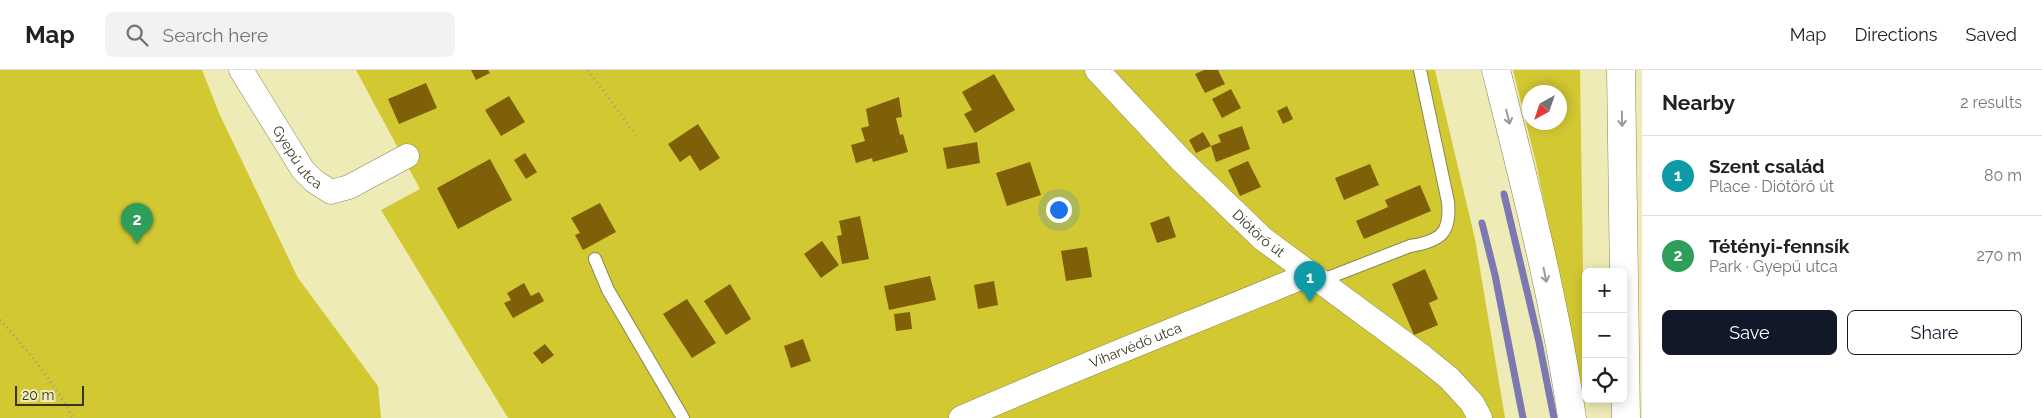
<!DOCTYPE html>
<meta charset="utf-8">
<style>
body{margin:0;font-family:Raleway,sans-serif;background:#f2f2f2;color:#202124}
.controls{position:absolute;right:15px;bottom:15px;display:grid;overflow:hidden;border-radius:8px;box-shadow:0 2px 12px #0003}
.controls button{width:45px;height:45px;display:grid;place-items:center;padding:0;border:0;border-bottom:1px solid #e0e0e0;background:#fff;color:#202124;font:25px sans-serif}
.compass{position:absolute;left:1522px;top:15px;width:45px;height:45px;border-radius:50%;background:#fff;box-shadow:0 2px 12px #0003;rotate:220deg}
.scale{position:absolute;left:15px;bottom:12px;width:69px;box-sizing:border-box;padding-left:5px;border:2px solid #363520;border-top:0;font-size:14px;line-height:18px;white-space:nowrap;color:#363520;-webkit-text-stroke:4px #eeebb6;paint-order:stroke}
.you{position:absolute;left:1058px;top:139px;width:18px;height:18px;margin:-12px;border:4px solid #fff;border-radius:50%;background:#1a73e8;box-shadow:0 0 0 8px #1a73e833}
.badge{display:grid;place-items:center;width:32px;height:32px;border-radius:50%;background:#111827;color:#fff;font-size:16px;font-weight:700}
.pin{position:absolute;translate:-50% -41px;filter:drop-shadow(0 1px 2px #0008)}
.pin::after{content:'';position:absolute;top:26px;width:18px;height:15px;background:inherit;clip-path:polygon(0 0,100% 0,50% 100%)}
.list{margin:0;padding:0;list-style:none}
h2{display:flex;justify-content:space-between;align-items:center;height:65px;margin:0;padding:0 20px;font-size:21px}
h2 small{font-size:16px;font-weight:400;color:#757577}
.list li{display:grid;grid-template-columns:32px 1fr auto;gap:15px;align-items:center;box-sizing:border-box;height:80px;padding:0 20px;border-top:1px solid #e0e0e0}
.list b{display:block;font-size:19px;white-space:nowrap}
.list p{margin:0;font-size:16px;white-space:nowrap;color:#757577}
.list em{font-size:16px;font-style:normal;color:#757577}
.actions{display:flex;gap:10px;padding:15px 20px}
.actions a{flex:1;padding:11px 0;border:1px solid #111827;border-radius:8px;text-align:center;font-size:18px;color:#111827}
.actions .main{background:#111827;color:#fff}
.icon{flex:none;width:28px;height:28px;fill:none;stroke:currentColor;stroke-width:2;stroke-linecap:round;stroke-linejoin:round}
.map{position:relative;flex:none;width:1642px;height:348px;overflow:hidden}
header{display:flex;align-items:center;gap:30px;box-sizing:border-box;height:70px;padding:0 25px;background:#fff;border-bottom:1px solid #e0e0e0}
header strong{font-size:24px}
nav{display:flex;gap:28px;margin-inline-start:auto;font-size:18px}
.search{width:350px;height:45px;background:#f2f2f2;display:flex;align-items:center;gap:12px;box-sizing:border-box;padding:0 18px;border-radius:8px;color:#757577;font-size:19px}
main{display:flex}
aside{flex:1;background:#fff}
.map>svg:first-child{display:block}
</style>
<header>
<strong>Map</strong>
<div class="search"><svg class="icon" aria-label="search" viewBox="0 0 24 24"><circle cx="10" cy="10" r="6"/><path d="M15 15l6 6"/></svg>Search here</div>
<nav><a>Map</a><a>Directions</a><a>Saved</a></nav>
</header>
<main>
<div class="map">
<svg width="1642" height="348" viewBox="0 0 1642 348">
<rect width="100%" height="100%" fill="#eeebb6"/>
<!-- green -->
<path fill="#d2c832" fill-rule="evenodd" d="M0 0H202L219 43 298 208 378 316 381 348H0Z
M356 0H1435L1475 169 1505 348H508L381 140 420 119Z
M1513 0H1580L1585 331 1536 93ZM1530 22H1560V52H1530Z"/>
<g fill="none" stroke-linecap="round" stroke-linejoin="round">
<!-- stream -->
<path stroke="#7c78b2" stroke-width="7" d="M1504 124 1539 272 1554 348
M1482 153 1495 205 1523 348"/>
</g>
<!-- building -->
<path fill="#7f6009" d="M471 0H488L490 3 476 10Z
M1204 0H1218L1225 14 1205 23 1195 4Z
M994 4 1015 40 975 63 964 44 972 40 962 22Z
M426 13 437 38 399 54 388 29Z
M1231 19 1241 38 1222 48 1212 29Z
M509 26 525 52 501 66 485 40Z
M899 27 902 47 896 48 900 65 903 64 908 82 873 92 872 88 856 93 851 75 865 71 861 58 869 56 866 39Z
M1287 36 1293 49 1283 54 1277 41Z
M698 54 720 88 700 101 690 85 680 92 668 74Z
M1242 56 1250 79 1216 92 1211 76 1221 72 1218 65Z
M1203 62 1211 76 1196 83 1189 70Z
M977 72 980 93 947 99 943 78Z
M525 83 537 102 526 109 514 90Z
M490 89 512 130 458 159 437 118Z
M1248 91 1261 117 1240 126 1228 100Z
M1030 92 1041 125 1007 136 996 103Z
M1370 94 1379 115 1344 130 1335 108Z
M1420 115 1431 141 1364 169 1356 151 1388 137 1385 130Z
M600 133 616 162 583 180 575 165 580 163 571 148Z
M860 146 869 189 842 194 837 166 842 165 839 151Z
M1169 146 1176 167 1157 173 1150 153Z
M822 171 839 195 821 208 804 184Z
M1087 177 1092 207 1066 211 1061 181Z
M1425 199 1438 229 1429 233 1438 255 1414 265 1392 214Z
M930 206 936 230 889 240 884 216Z
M994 211 998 235 978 239 974 215Z
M524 213 531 226 539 222 544 231 513 248 504 233 511 230 507 223Z
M730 214 751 249 726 265 704 231Z
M687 229 716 273 692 288 663 244Z
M910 242 912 259 896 261 894 244Z
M803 269 811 291 791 298 784 276Z
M545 274 554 285 542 294 533 283Z"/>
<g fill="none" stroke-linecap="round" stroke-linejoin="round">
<defs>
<path id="lane" d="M595 189 608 220 683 348
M1320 211 1410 176C1441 171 1451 163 1448 132L1420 0"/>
<g id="street">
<path id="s1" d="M241 0 303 100 314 111 331 122 349 117 407 86"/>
<path id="s2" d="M1097 0 1181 90 1263 169 1423 287 1449 308 1472 333 1480 348"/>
<path id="s3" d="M961 348C1076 298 1194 252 1310 204"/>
</g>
<path id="highway" d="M1496 0C1525 115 1555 231 1572 348
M1621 0 1626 348"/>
</defs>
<!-- lane casing -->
<use href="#lane" stroke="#8a8755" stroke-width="14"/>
<!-- street casing -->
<use href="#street" stroke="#8a8755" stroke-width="25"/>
<!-- highway casing -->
<use href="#highway" stroke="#8a8755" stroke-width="29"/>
<!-- path -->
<path stroke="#9f9d76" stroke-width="3" stroke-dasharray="1 4" stroke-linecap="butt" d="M588 0 636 65
M0 250C27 279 54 313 73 348"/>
<!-- lane -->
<use href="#lane" stroke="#fff" stroke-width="12"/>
<!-- street -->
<use href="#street" stroke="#fff" stroke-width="24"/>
<!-- highway -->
<use href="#highway" stroke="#fff" stroke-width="28"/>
</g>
<!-- one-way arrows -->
<defs><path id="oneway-shaft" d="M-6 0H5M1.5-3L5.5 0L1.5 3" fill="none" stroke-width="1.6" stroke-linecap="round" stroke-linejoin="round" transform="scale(1.25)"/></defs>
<g stroke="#9a9a90">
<use href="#oneway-shaft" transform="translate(1508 47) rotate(76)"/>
<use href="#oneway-shaft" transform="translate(1622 49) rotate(89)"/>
<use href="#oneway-shaft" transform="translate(1545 205) rotate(78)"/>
</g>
<g text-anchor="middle" stroke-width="5" stroke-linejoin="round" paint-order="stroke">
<!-- street labels -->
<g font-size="14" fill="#363520" stroke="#eeebb6">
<text dy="5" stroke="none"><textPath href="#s1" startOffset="104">Gyepű utca</textPath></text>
<text dy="5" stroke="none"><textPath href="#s2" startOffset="230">Diótörő út</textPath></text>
<text dy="5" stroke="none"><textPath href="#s3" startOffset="189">Viharvédő utca</textPath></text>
</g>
</g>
</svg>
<div class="controls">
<button>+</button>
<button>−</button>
<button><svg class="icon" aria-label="locate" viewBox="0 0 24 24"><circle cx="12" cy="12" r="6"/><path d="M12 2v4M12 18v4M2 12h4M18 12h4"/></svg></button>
</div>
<svg class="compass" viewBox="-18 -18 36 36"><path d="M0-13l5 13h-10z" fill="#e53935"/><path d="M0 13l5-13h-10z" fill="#757577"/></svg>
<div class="scale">20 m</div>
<div class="you"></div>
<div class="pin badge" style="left:1310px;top:232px;background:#0f9aa8">1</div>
<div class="pin badge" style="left:137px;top:174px;background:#2e9e5b">2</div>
</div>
<aside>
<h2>Nearby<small>2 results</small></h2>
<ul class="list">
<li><span class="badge" style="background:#0f9aa8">1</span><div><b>Szent család</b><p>Place · Diótörő út</p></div><em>80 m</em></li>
<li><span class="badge" style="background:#2e9e5b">2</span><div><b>Tétényi-fennsík</b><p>Park · Gyepű utca</p></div><em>270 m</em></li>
</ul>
<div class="actions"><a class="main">Save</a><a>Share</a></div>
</aside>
</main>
